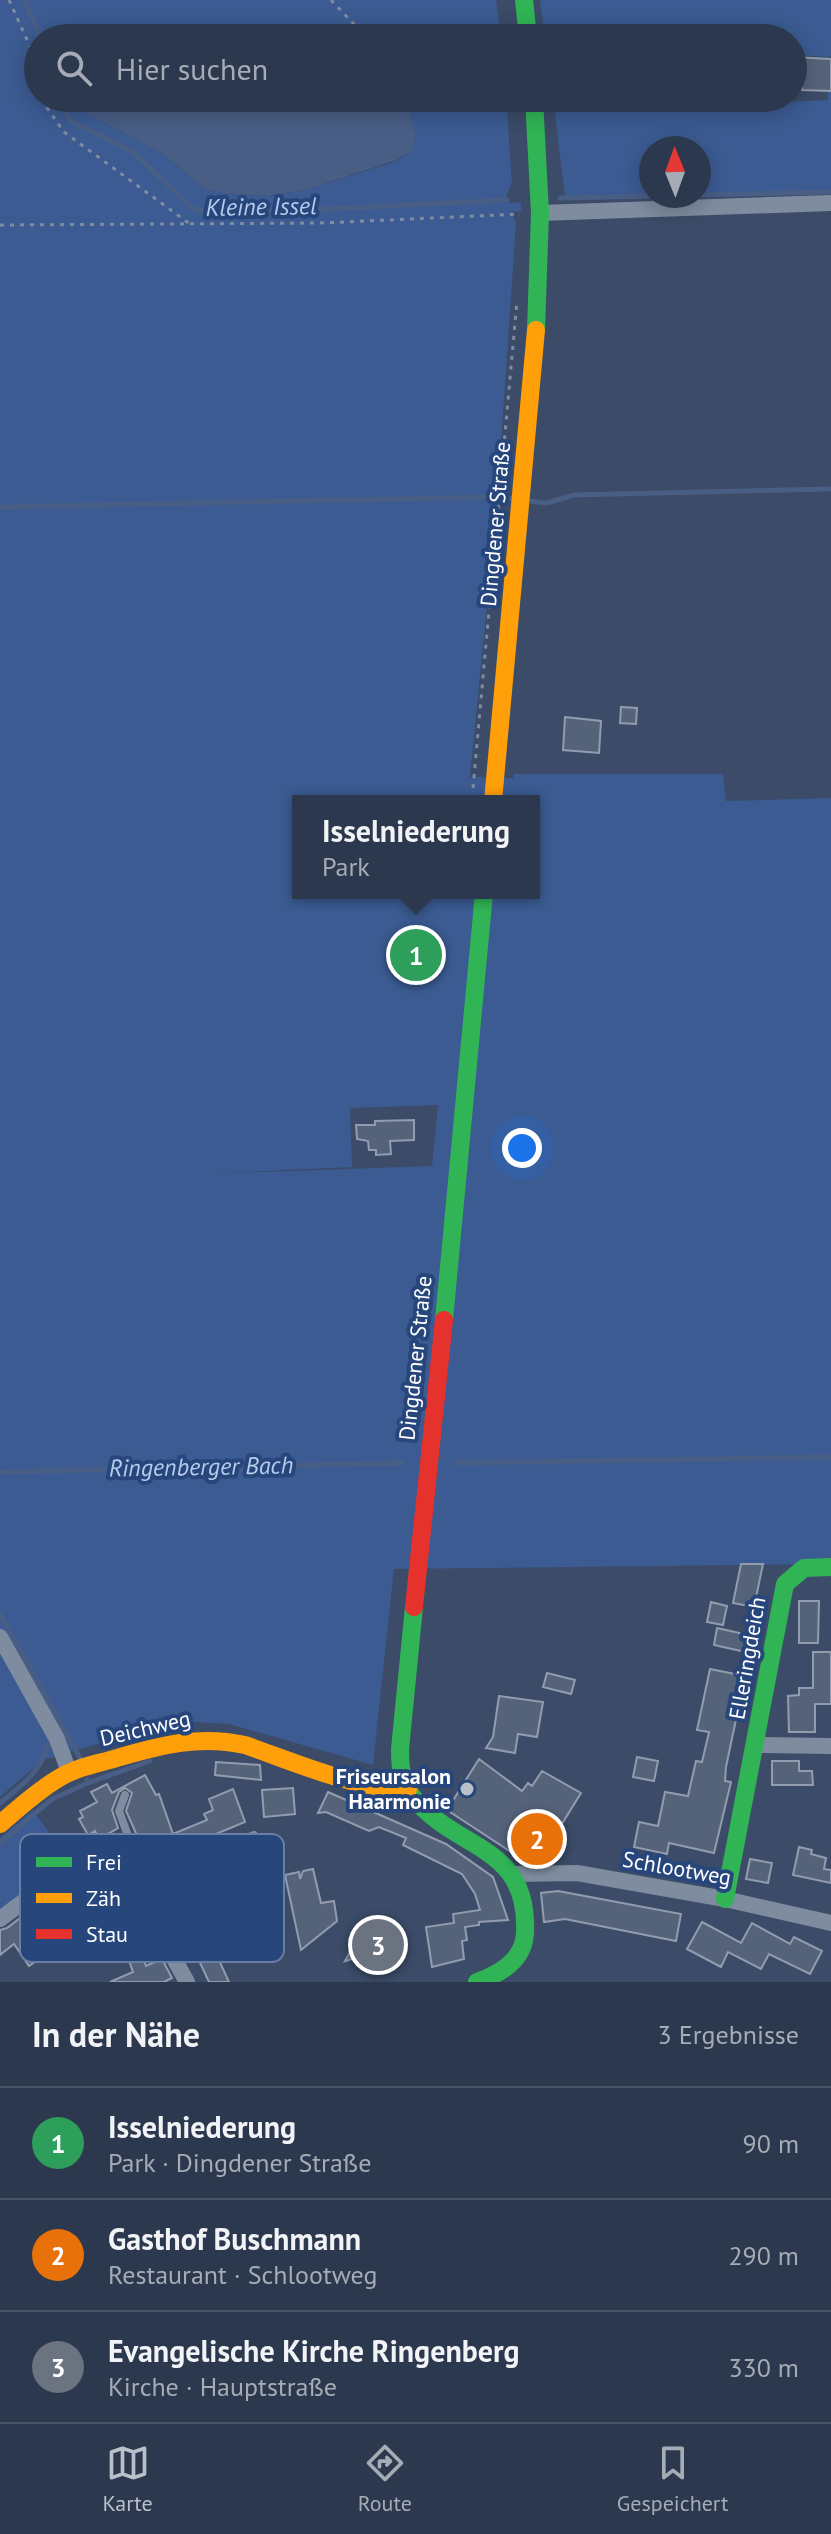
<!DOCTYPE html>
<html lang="de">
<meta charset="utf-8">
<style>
body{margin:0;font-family:"PT Sans",sans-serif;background:#384358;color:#f1f3f6}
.compass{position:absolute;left:639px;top:136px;width:72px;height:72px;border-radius:50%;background:#2c384e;box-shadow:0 4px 20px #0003;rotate:359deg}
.you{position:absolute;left:522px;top:1148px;width:28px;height:28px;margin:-20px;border:6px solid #fff;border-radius:50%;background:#1a73e8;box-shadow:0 0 0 12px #1a73e833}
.badge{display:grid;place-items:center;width:52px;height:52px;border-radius:50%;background:#bac0ca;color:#fff;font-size:26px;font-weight:700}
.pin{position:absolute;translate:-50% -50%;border:4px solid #fff;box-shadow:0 2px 8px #0006}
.popup{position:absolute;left:292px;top:795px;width:248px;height:104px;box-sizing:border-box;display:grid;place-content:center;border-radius:0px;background:#2c384e;filter:drop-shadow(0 2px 6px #0005);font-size:26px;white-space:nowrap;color:#a6acb6}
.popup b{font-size:30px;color:#f1f3f6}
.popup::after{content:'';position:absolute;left:50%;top:100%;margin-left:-16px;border:16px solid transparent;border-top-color:#2c384e}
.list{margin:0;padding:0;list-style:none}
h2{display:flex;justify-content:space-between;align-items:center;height:104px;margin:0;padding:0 32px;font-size:34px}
h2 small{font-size:26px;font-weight:400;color:#a6acb6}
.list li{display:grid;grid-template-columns:52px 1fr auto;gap:24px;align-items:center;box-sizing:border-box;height:112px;padding:0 32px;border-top:2px solid #485266}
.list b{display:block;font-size:30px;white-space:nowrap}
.list p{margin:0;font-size:26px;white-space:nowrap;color:#a6acb6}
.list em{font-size:26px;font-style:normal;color:#a6acb6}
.icon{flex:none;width:44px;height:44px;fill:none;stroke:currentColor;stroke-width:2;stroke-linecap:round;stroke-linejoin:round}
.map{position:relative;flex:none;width:831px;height:1982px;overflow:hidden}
.search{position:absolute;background:#2c384e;box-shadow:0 4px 20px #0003;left:24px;right:24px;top:24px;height:88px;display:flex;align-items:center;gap:20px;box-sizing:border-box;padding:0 28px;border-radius:44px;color:#a6acb6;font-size:30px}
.sheet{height:440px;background:#2c384e}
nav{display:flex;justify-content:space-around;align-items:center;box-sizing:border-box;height:112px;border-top:2px solid #485266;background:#2c384e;font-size:22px;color:#a6acb6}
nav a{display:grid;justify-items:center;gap:4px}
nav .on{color:#bac0ca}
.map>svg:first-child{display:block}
</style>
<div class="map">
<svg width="831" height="1982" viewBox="0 0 831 1982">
<rect width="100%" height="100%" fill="#3b4b68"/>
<!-- green -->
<path fill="#3b5b92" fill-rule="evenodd" d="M0 0H496L501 38H38V98H77L86 113 163 154 205 189 228 194 268 196 305 190 397 161 412 150 416 136 412 119 405 103 398 98H506L512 183 506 196 508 203 521 202V211L512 212 516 223 497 503 470 777 513 778 514 774H723L726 801 831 798V1564L394 1569 373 1765 229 1724 175 1721 43 1760 0 1797ZM298 801H534V893H298ZM438 1105 432 1166 202 1174 352 1167 350 1108Z
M540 0H831V57L793 55V38H545Z
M828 91H831V190L699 193V148H651V194L565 196 553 98H786V102L828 100Z
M33 1810 70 1862 0 1909V1838Z"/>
<!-- water -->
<path fill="#495e85" d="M77 98H398L405 103 412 119 416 136 412 150 397 160 305 190 268 196 228 194 205 189 163 154 86 113Z"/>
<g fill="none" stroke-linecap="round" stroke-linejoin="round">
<!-- stream -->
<path stroke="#495e85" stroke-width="5" d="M24 0 42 38
M56 98 71 121 133 152 192 208 204 211 308 210 507 200
M699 195 831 192
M560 198 654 196
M529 501 547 503 574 495 831 489
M0 507 494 497 515 499
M456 1463 831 1457
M0 1472 402 1463
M0 1614 80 1758
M88 1783 150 1761
M0 1803C21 1786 41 1772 48 1745
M0 1843 52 1799 88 1783 87 1780"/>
</g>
<!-- building -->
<path fill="#55637a" stroke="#929cae" stroke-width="2" d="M793 57 831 59V91L802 90V70H793Z
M621 707 637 708 636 724 620 723Z
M565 717 601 721 599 753 563 750Z
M414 1120V1140L390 1141 391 1154 376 1155V1150H369L368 1141 357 1139 356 1125H375V1121Z
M741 1564H763L754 1607 733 1603Z
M799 1601H819L818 1643H799Z
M711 1602 727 1606 723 1625 707 1622Z
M717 1628 753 1636 750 1653 714 1645Z
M813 1652H831V1704H815V1732H789L788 1696 799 1695V1688H813Z
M710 1669 750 1677 743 1710H738L726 1767 725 1781 731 1782 714 1853 669 1843 667 1854 634 1847 639 1822 658 1826 665 1792 688 1796 696 1761 702 1762 709 1732 697 1730Z
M547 1673 575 1680 571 1694 543 1687Z
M499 1696 543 1702 537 1737 518 1734 515 1753 486 1748 493 1737Z
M637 1757 658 1761 654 1781 633 1777Z
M479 1759 522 1791 528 1783 532 1786 542 1771 581 1793 547 1848 518 1841 511 1852 447 1810Z
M772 1761H799V1771H812L813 1785H772Z
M216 1762 260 1765 261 1780 215 1775Z
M145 1775 156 1795 159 1794 173 1834 207 1820 204 1814 213 1810 209 1799 233 1789 245 1822 146 1863 137 1846 141 1844 126 1811 132 1793 125 1788 119 1792 112 1810 118 1828 99 1839 95 1831 88 1835 79 1819 83 1817 80 1811 97 1802 91 1792 107 1784 112 1793Z
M293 1788 295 1814 264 1817 262 1790Z
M328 1792 446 1844 493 1877 508 1920 479 1922V1925L465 1927 467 1940 462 1941 464 1959 432 1967 426 1927 454 1923 453 1914 480 1910 475 1894 462 1874 403 1845 406 1838 379 1827 369 1831 326 1812 318 1813Z
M799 1847 812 1850 811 1854 826 1858 824 1869 831 1870V1883L793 1875Z
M750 1859 772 1863 768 1883 746 1879Z
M233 1864H244L254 1890 237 1896 235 1890 219 1896 210 1874Z
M102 1865 108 1866 138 1917 82 1950 73 1931 38 1948 43 1956 29 1966 14 1944 0 1955V1930L7 1928 54 1892 79 1928 110 1913 87 1874Z
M313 1869 321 1903 334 1901 337 1921 301 1950 285 1875 299 1872 300 1879 303 1871Z
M558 1891 681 1914 676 1941 565 1919 544 1922 541 1893Z
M194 1900 200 1919 229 1982H209L188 1937 183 1939 170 1911Z
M702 1922 741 1943 752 1923 790 1944 794 1937 822 1951 810 1974 769 1954 761 1969 728 1952 721 1967 687 1949Z
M389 1929 398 1934 400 1944 396 1953 370 1960 362 1956 345 1961 358 1937Z
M138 1944 146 1966 162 1959 172 1978 164 1982H110L133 1972 125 1949Z"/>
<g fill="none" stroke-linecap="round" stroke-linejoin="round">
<!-- path -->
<path stroke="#7f8c9f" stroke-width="3" stroke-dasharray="4 6" stroke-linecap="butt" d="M9 0 38 64
M331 0 367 38
M44 98 45 105 64 132 190 224
M269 104V98
M0 225 321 223 520 214
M473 788 517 301"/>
<!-- lane -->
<path stroke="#7f8c9f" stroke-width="8" d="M116 1855 127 1833 119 1811 125 1795
M135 1889 188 1861 254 1835"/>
<!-- street -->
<path stroke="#7f8c9f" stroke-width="16" d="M540 213 831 203
M0 1637 57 1739 69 1772
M756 1745 831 1746
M513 1874 577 1873 725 1899 831 1923
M0 1919 74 1864 97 1854 116 1855 187 1982"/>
<!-- fast -->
<path stroke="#30b455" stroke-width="18" d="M524 0 528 38
M534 98 540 213 536 330
M444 1320 484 893
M414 1607 400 1749C400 1765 401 1782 412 1796 456 1852 529 1843 525 1933 524 1960 500 1974 477 1982
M725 1899 785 1584 804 1568 831 1567"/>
<!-- slow -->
<path stroke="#ff9f0a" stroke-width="18" d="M493 801 536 330
M0 1824C19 1808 37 1791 59 1778 77 1767 97 1764 117 1758 161 1745 200 1735 245 1745 299 1764 350 1787 408 1790"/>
<!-- jam -->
<path stroke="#e5322d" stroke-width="18" d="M414 1607 444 1320"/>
</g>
<!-- markers -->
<circle fill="#bac0ca" stroke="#27467c" stroke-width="3" cx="467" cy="1789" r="8"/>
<g text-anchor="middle" stroke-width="8" stroke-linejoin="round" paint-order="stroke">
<!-- street labels -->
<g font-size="22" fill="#fff" stroke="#27467c">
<text transform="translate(495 524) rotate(-85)" y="8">Dingdener Straße</text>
<text transform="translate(415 1358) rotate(-84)" y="8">Dingdener Straße</text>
<text transform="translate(747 1658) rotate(-80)" y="8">Elleringdeich</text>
<text transform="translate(145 1728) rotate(-13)" y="8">Deichweg</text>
<text transform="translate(677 1868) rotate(10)" y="8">Schlootweg</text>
</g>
<!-- poi labels -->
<g font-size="22" font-weight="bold" fill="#fff" stroke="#27467c" text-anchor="end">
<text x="451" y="1784">Friseursalon<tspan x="451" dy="25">Haarmonie</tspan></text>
</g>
<!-- water labels -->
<g font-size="24" font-style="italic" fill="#b7cbec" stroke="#27467c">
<text transform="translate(261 207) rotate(-1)" y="8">Kleine Issel</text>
<text transform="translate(201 1467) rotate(-1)" y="8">Ringenberger Bach</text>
</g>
</g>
<!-- legend -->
<rect x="20" y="1834" width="264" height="128" rx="12" fill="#27467c" stroke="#687ea3" stroke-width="2"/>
<rect x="36" y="1857" width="36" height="10" fill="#30b455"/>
<rect x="36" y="1893" width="36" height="10" fill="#ff9f0a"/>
<rect x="36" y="1929" width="36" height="10" fill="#e5322d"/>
<g font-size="22" fill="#fff">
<text x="86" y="1870">Frei</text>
<text x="86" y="1906">Zäh</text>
<text x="86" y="1942">Stau</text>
</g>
</svg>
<svg class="compass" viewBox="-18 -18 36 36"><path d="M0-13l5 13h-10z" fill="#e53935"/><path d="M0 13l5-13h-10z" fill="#a6acb6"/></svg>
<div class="you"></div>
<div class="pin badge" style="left:416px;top:955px;background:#2e9e5b">1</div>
<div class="popup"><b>Isselniederung</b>Park</div>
<div class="pin badge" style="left:537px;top:1839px;background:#e8710a">2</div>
<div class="pin badge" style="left:378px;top:1945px;background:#6b7280">3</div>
<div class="search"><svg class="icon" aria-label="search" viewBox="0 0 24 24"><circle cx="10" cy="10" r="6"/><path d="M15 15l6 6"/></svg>Hier suchen</div>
</div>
<section class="sheet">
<h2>In der Nähe<small>3 Ergebnisse</small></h2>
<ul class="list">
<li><span class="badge" style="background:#2e9e5b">1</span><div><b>Isselniederung</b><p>Park · Dingdener Straße</p></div><em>90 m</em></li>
<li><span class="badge" style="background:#e8710a">2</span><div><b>Gasthof Buschmann</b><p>Restaurant · Schlootweg</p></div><em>290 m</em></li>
<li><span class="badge" style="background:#6b7280">3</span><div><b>Evangelische Kirche Ringenberg</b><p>Kirche · Hauptstraße</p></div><em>330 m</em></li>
</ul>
</section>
<nav>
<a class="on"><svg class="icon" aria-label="map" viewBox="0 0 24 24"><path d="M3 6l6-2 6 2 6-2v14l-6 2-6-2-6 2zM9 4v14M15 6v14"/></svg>Karte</a>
<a><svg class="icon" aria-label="directions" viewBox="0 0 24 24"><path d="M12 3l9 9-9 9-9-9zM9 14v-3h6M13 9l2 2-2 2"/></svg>Route</a>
<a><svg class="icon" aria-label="saved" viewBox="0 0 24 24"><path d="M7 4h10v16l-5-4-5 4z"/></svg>Gespeichert</a>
</nav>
